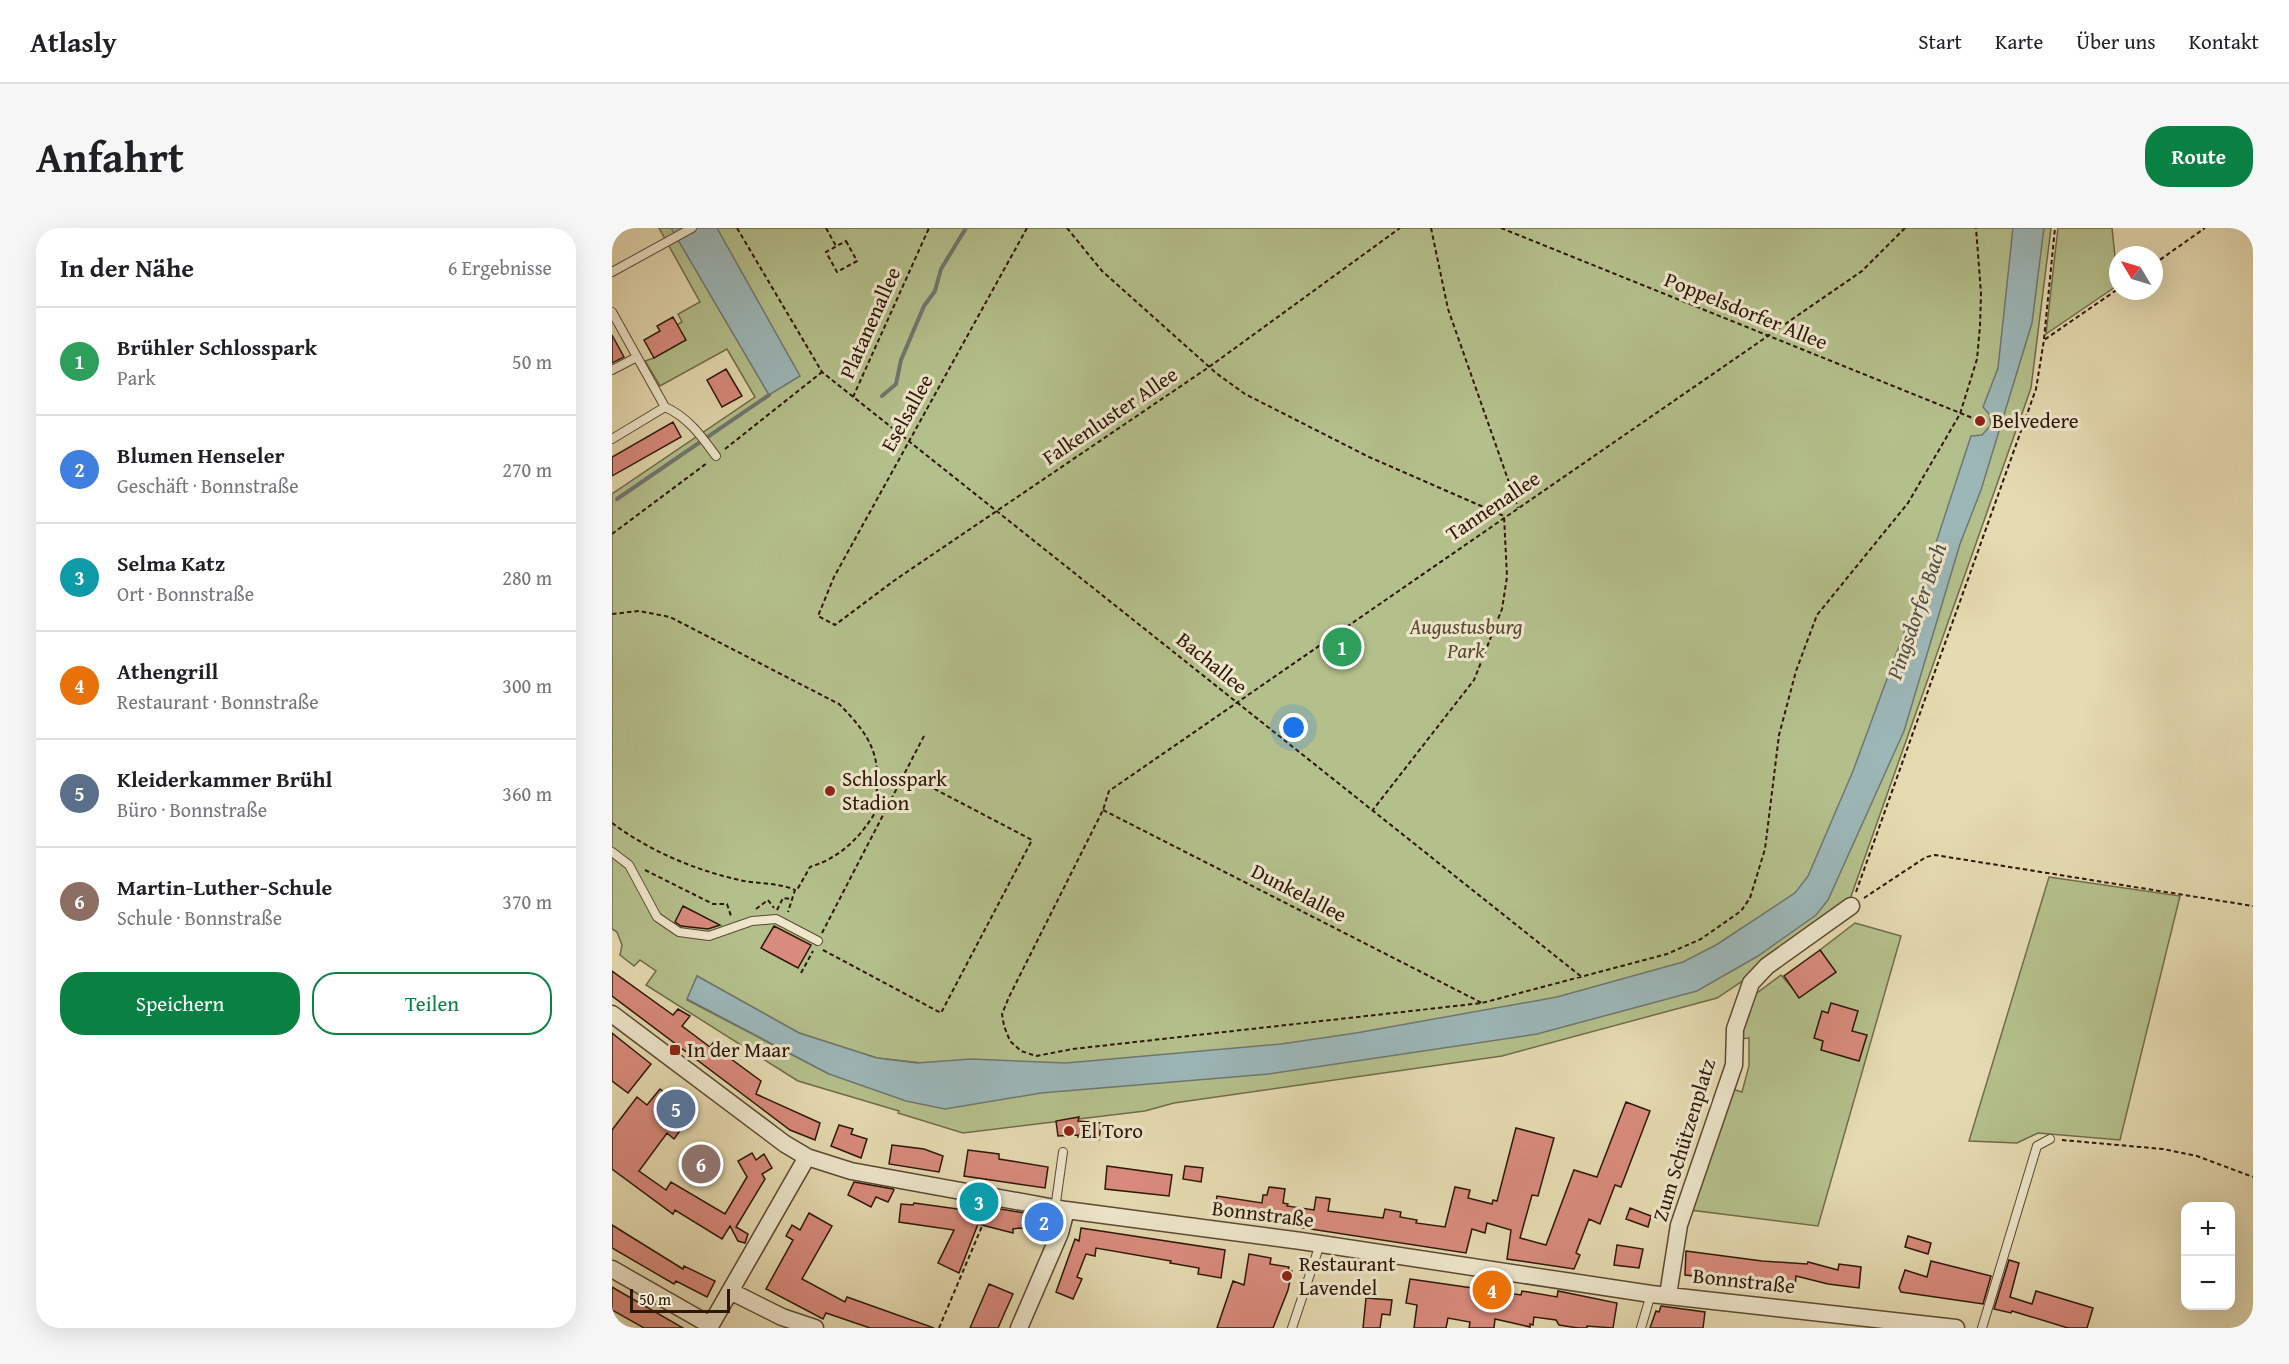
<!DOCTYPE html>
<html lang="de">
<meta charset="utf-8">
<style>
body{margin:0;font-family:"Gentium Book Plus",serif;background:#f6f6f6;color:#202124}
.controls{position:absolute;right:18px;bottom:18px;display:grid;overflow:hidden;border-radius:12px;box-shadow:0 6px 24px #0002}
.controls button{width:54px;height:54px;display:grid;place-items:center;padding:0;border:0;border-bottom:2px solid #e0e0e0;background:#fff;color:#202124;font:30px sans-serif}
.compass{position:absolute;left:1497px;top:18px;width:54px;height:54px;border-radius:50%;background:#fff;box-shadow:0 6px 24px #0002;rotate:308deg}
.scale{position:absolute;left:18px;bottom:15px;width:100px;box-sizing:border-box;padding-left:6px;border:3px solid #2e1707;border-top:0;font-size:16px;line-height:21px;white-space:nowrap;color:#2e1707;-webkit-text-stroke:4px #eee7cc;paint-order:stroke}
.you{position:absolute;left:682px;top:500px;width:21px;height:21px;margin:-15px;border:4px solid #fff;border-radius:50%;background:#1a73e8;box-shadow:0 0 0 9px #1a73e833}
.badge{display:grid;place-items:center;width:39px;height:39px;border-radius:50%;background:#0b8043;color:#fff;font-size:20px;font-weight:700}
.pin{position:absolute;translate:-50% -50%;border:3px solid #fff;box-shadow:0 2px 6px #0006}
.list{margin:0;padding:0;list-style:none}
h2{display:flex;justify-content:space-between;align-items:center;height:78px;margin:0;padding:0 24px;font-size:26px}
h2 small{font-size:20px;font-weight:400;color:#757577}
.list li{display:grid;grid-template-columns:39px 1fr auto;gap:18px;align-items:center;box-sizing:border-box;height:108px;padding:0 24px;border-top:2px solid #e0e0e0}
.list b{display:block;font-size:22px;white-space:nowrap}
.list p{margin:0;font-size:20px;white-space:nowrap;color:#757577}
.list em{font-size:20px;font-style:normal;color:#757577}
.actions{display:flex;gap:12px;padding:18px 24px}
.actions a{flex:1;padding:14px 0;border:2px solid #0b8043;border-radius:24px;text-align:center;font-size:21px;color:#0b8043}
.actions .main{background:#0b8043;color:#fff}
.map{position:relative;flex:none;width:1641px;height:1100px;overflow:hidden;border-radius:24px}
header{display:flex;align-items:center;gap:36px;box-sizing:border-box;height:84px;padding:0 30px;background:#fff;border-bottom:2px solid #e0e0e0}
header strong{font-size:28px}
nav{display:flex;gap:33px;margin-inline-start:auto;font-size:21px}
.intro{display:flex;align-items:center;justify-content:space-between;box-sizing:border-box;height:144px;padding:0 36px}
h1{margin:0;font-size:42px}
.button{padding:15px 27px;border-radius:24px;background:#0b8043;color:#fff;font-size:21px;font-weight:700}
main{display:flex;gap:36px;padding:0 36px}
aside{flex:1;background:#fff;border-radius:24px;box-shadow:0 6px 24px #0002}
.map>svg:first-child{display:block}
</style>
<header>
<strong>Atlasly</strong>
<nav><a>Start</a><a>Karte</a><a>Über uns</a><a>Kontakt</a></nav>
</header>
<div class="intro"><h1>Anfahrt</h1><a class="button">Route</a></div>
<main>
<aside>
<h2>In der Nähe<small>6 Ergebnisse</small></h2>
<ul class="list">
<li><span class="badge" style="background:#2e9e5b">1</span><div><b>Brühler Schlosspark</b><p>Park</p></div><em>50 m</em></li>
<li><span class="badge" style="background:#3f7fe0">2</span><div><b>Blumen Henseler</b><p>Geschäft · Bonnstraße</p></div><em>270 m</em></li>
<li><span class="badge" style="background:#0f9aa8">3</span><div><b>Selma Katz</b><p>Ort · Bonnstraße</p></div><em>280 m</em></li>
<li><span class="badge" style="background:#e8710a">4</span><div><b>Athengrill</b><p>Restaurant · Bonnstraße</p></div><em>300 m</em></li>
<li><span class="badge" style="background:#5c6f8a">5</span><div><b>Kleiderkammer Brühl</b><p>Büro · Bonnstraße</p></div><em>360 m</em></li>
<li><span class="badge" style="background:#8d6e63">6</span><div><b>Martin-Luther-Schule</b><p>Schule · Bonnstraße</p></div><em>370 m</em></li>
</ul>
<div class="actions"><a class="main">Speichern</a><a>Teilen</a></div>
</aside>
<div class="map">
<svg width="1641" height="1100" viewBox="0 0 1641 1100">
<rect width="100%" height="100%" fill="#e5dab1"/>
<filter id="stains"><feTurbulence type="fractalNoise" baseFrequency=".00333" numOctaves="4"/><feColorMatrix values="0 0 0 0 .2 0 0 0 0 .09 0 0 0 0 .02 0 0 0 .5 -.17"/></filter>
<radialGradient id="worn" r=".72"><stop offset=".6" stop-color="#630" stop-opacity="0"/><stop offset="1" stop-color="#630" stop-opacity=".3"/></radialGradient>
<!-- green -->
<path fill="#b4c08c" stroke="#716c4a" stroke-width="1.5" fill-rule="evenodd" d="M47 0H1439L1419 160 1237 674 1174 724 1105 770 890 828 562 875 533 883 351 905 286 885 287 883 186 853 34 757 44 743 28 732 22 738 8 727 10 717 5 704 0 701V266L143 169 115 121 48 158 33 133 42 130 58 101 70 94 66 86 88 74ZM85 748 187 805 265 830 310 835 217 846 75 772Z
M1446 0H1500L1506 57 1434 106Z
M1437 649 1568 668 1508 912 1426 905 1405 915 1357 913Z
M1243 695 1289 708 1206 998 1078 982 1120 861 1130 864 1137 838V810L1127 811 1141 768 1169 747 1188 769 1223 745 1208 722Z"/>
<!-- water -->
<path fill="#9cb7b8" stroke="#707771" stroke-width="1.5" d="M59 0H105L188 148 157 167Z
M1401 0H1432L1420 95 1369 262 1348 316 1292 503 1216 672 1204 687 1146 728 1085 763 925 806 657 846 429 865 333 881 294 873 217 846 75 771 85 748 187 805 265 830 305 835 359 831 454 835 669 816 744 805 945 769 1071 734 1104 717 1183 665 1196 648 1241 543 1314 345 1359 208 1370 207 1379 197 1377 186 1371 179 1386 140Z"/>
<g fill="none" stroke-linecap="round" stroke-linejoin="round">
<!-- stream -->
<path stroke="#707771" stroke-width="4" d="M270 168 284 156 289 132 312 78 323 63 329 41 354 0
M5 271 157 167"/>
</g>
<!-- building -->
<path fill="#d98b7d" stroke="#2e1707" stroke-width="1.5" d="M61 89 74 112 42 130 32 112 48 103 45 98Z
M0 107 12 129 0 135Z
M114 141 130 168 110 179 95 152Z
M61 194 69 209 0 248V229Z
M71 678 108 697 96 701 69 698 63 694Z
M162 698 199 717 186 740 149 720Z
M1208 722 1224 744 1187 770 1172 748Z
M0 743 61 787 66 781 78 788 70 798 98 819 103 812 114 820 111 825 149 853 144 866 208 895 203 912 178 902 0 768Z
M1219 775 1246 783 1240 803 1255 807 1247 833 1209 822 1211 813 1202 810 1210 783 1216 785Z
M0 805 39 836 16 865 0 853Z
M48 861 81 885 62 911 55 905 27 943 54 962 59 954 113 986 135 949 126 933 140 925 144 932 152 926 160 940 150 946 153 951 124 999 136 1006 133 1015 126 1013 118 998 110 1011 63 982 61 986 0 941V902L25 869 35 877Z
M1014 874 1038 883 1009 959 1003 957 988 996 977 991 964 1025 968 1027 962 1041 895 1031 899 1002 875 995 873 1005 860 1001 854 1025 602 986 605 968 650 975 651 967H655L657 959 673 961 671 975 676 976 675 978 702 982 704 969 718 971 716 983 771 990 773 981 789 984 788 989 805 992 804 995 833 999 843 959 858 962 856 970 880 976 881 972 885 973 904 900 942 910 926 968 920 967 908 1010 934 1017 962 942 985 949Z
M467 889 466 893 489 895 487 912 466 909V907L446 908 444 893Z
M227 897 241 901 239 906 255 911 249 930 219 918Z
M280 917 312 921 331 928 327 944 277 936Z
M356 922 387 926V931L436 939 433 960 352 948Z
M495 938 560 947 557 968 493 961Z
M573 938 591 940 589 954 571 951Z
M242 954 281 961 282 962 276 974 264 969 259 979 236 967Z
M302 975 382 986 383 980 430 988 427 1003 407 1000 401 1001V1005L366 996 347 1045 326 1035 342 1002 287 994 289 976 301 977Z
M1018 980 1039 988 1036 999 1014 991Z
M197 985 220 998 190 1051 233 1074 235 1069 322 1100H258L214 1085 211 1091 154 1061 181 1012 174 1008 180 997 188 1002Z
M0 997 71 1041 72 1038 103 1053 95 1069 64 1053 62 1056 0 1020Z
M469 1000 613 1022 609 1050 586 1046 587 1040 558 1035 559 1033 484 1020 483 1028 474 1026 465 1049 470 1051 461 1071 444 1064 463 1011 467 1013Z
M1296 1008 1319 1015 1316 1026 1293 1019Z
M1005 1017 1031 1021 1027 1040 1002 1037Z
M1074 1023 1150 1033 1195 1036 1196 1034 1226 1042 1227 1036 1249 1039 1247 1060 1216 1056 1184 1048 1183 1059 1073 1047Z
M637 1026 659 1030 658 1036 677 1039 676 1042 680 1043 676 1062 661 1100H605L621 1053 632 1057Z
M1397 1032 1407 1035 1398 1069 1420 1076 1424 1063 1481 1080 1475 1100H1456L1400 1083 1399 1085 1382 1081Z
M1319 1033 1379 1048 1371 1076 1289 1064 1287 1060 1293 1042 1315 1049Z
M798 1051 909 1067 910 1063 945 1069 946 1063 1005 1075 1001 1100 975 1098V1100H966L947 1097 944 1092 922 1089 921 1097 918 1096V1099L883 1091 882 1100H857L858 1094 836 1090 834 1100H802L805 1077 794 1075Z
M377 1056 401 1066 386 1100H358Z
M0 1059 5 1062 71 1100H32L0 1082Z
M754 1070 780 1072 778 1087 770 1086 768 1100H751Z
M1049 1078 1093 1084 1091 1100H1038L1044 1083 1047 1084Z"/>
<g fill="none" stroke-linecap="round" stroke-linejoin="round">
<defs>
<path id="lane" d="M0 44 80 0
M0 84 53 179C76 189 90 209 104 228
M0 142 25 129
M0 211 53 179
M0 624 17 637 45 689 67 704 97 708 140 693 164 691 206 713
M443 981 451 924
M680 1100 708 1016
M1029 1100 1039 1066
M1370 1100 1425 918 1438 911"/>
<path id="street" d="M0 786 173 916 195 929 239 943 454 982 689 1013 1039 1066 1344 1100
M0 1041 98 1097
M118 1063 170 1089 203 1100
M1056 1067 1067 997 1122 837 1123 801 1139 755 1155 738 1239 678
M97 1100 195 929
M407 1100 448 1005 454 982"/>
</defs>
<!-- lane casing -->
<use href="#lane" stroke="#5c4832" stroke-width="10"/>
<!-- street casing -->
<use href="#street" stroke="#5c4832" stroke-width="19"/>
<!-- path -->
<path stroke="#2e1707" stroke-width="2" stroke-dasharray="4.5 3" stroke-linecap="butt" d="M125 0 210 144 971 750
M214 0 224 18
M415 0 222 349 206 388 223 397 283 352 597 139 788 0
M455 0 490 43 604 145 633 166 757 229 892 288 895 349 890 381 862 452 760 583
M819 0 836 81 906 280
M889 0 1368 193
M1293 0 1250 43 497 563 491 582 397 769 390 786 392 798 398 813 409 823 424 828 461 821 870 775 1055 726 1089 711 1129 683 1138 670 1153 621 1167 507 1184 443 1205 387 1296 275 1348 186 1365 131 1368 98 1369 65 1364 0
M234 13 245 33 225 44 214 24Z
M1542 36 1593 0
M1432 111 1443 0
M241 169 317 0
M113 221 210 144
M0 306 95 235
M0 386 27 383 58 389 227 476C259 508 271 529 263 576L267 578C252 605 231 629 198 639L185 662H183L176 684
M491 582 870 775
M0 595C39 624 85 643 132 653 149 656 168 655 183 662
M33 642 101 676H115L119 688
M1244 664 1424 161 1432 112 1506 61
M1252 670 1314 629 1323 627 1641 678
M144 681 156 672 162 680
M165 682 171 670 179 671
M210 705 313 506
M211 722 329 785 420 612 294 546
M189 745 201 723
M1450 912 1551 921 1585 928 1641 949
M327 1100 376 984"/>
<!-- lane -->
<use href="#lane" stroke="#eee7cc" stroke-width="8"/>
<!-- street -->
<use href="#street" stroke="#eee7cc" stroke-width="16"/>
</g>
<!-- markers -->
<g fill="#8f2418" stroke="#eee7cc" stroke-width="2">
<circle cx="1368" cy="193" r="6"/>
<circle cx="218" cy="563" r="6"/>
<rect x="57" y="816" width="12" height="12" rx="3"/>
<circle cx="457" cy="903" r="6"/>
<circle cx="675" cy="1048" r="6"/>
</g>
<g text-anchor="middle" stroke-width="6" stroke-linejoin="round" paint-order="stroke">
<!-- street labels -->
<g font-size="21" fill="#2e1707" stroke="#eee7cc">
<text transform="translate(1134 83) rotate(22)" y="7">Poppelsdorfer Allee</text>
<text transform="translate(258 95) rotate(-66)" y="7">Platanenallee</text>
<text transform="translate(295 185) rotate(-61)" y="7">Eselsallee</text>
<text transform="translate(498 188) rotate(-34)" y="7">Falkenluster Allee</text>
<text transform="translate(881 278) rotate(-34)" y="7">Tannenallee</text>
<text transform="translate(600 435) rotate(39)" y="7">Bachallee</text>
<text transform="translate(687 665) rotate(27)" y="7">Dunkelallee</text>
<text transform="translate(1072 912) rotate(-73)" y="7">Zum Schützenplatz</text>
<text transform="translate(651 986) rotate(7)" y="7">Bonnstraße</text>
<text transform="translate(1132 1053) rotate(6)" y="7">Bonnstraße</text>
</g>
<!-- poi labels -->
<g font-size="21" fill="#2e1707" stroke="#eee7cc" text-anchor="start">
<text x="1380" y="200">Belvedere</text>
<text x="230" y="558">Schlosspark<tspan x="230" dy="24">Stadion</tspan></text>
<text x="75" y="829">In der Maar</text>
<text x="469" y="910">El Toro</text>
<text x="687" y="1043">Restaurant<tspan x="687" dy="24">Lavendel</tspan></text>
</g>
<!-- park labels -->
<g font-size="21" font-style="italic" fill="#564a2f" stroke="#eee7cc">
<text x="854" y="406">Augustusburg<tspan x="854" dy="24">Park</tspan></text>
</g>
<!-- water labels -->
<g font-size="22" font-style="italic" fill="#544f45" stroke="#eee7cc">
<text transform="translate(1304 383) rotate(-71)" y="8">Pingsdorfer Bach</text>
</g>
</g>
<rect width="100%" height="100%" filter="url(#stains)"/>
<rect width="100%" height="100%" fill="url(#worn)"/>
</svg>
<div class="controls">
<button>+</button>
<button>−</button>
</div>
<svg class="compass" viewBox="-18 -18 36 36"><path d="M0-13l5 13h-10z" fill="#e53935"/><path d="M0 13l5-13h-10z" fill="#757577"/></svg>
<div class="scale">50 m</div>
<div class="you"></div>
<div class="pin badge" style="left:730px;top:419px;background:#2e9e5b">1</div>
<div class="pin badge" style="left:432px;top:994px;background:#3f7fe0">2</div>
<div class="pin badge" style="left:367px;top:974px;background:#0f9aa8">3</div>
<div class="pin badge" style="left:880px;top:1062px;background:#e8710a">4</div>
<div class="pin badge" style="left:64px;top:881px;background:#5c6f8a">5</div>
<div class="pin badge" style="left:89px;top:936px;background:#8d6e63">6</div>
</div>
</main>
